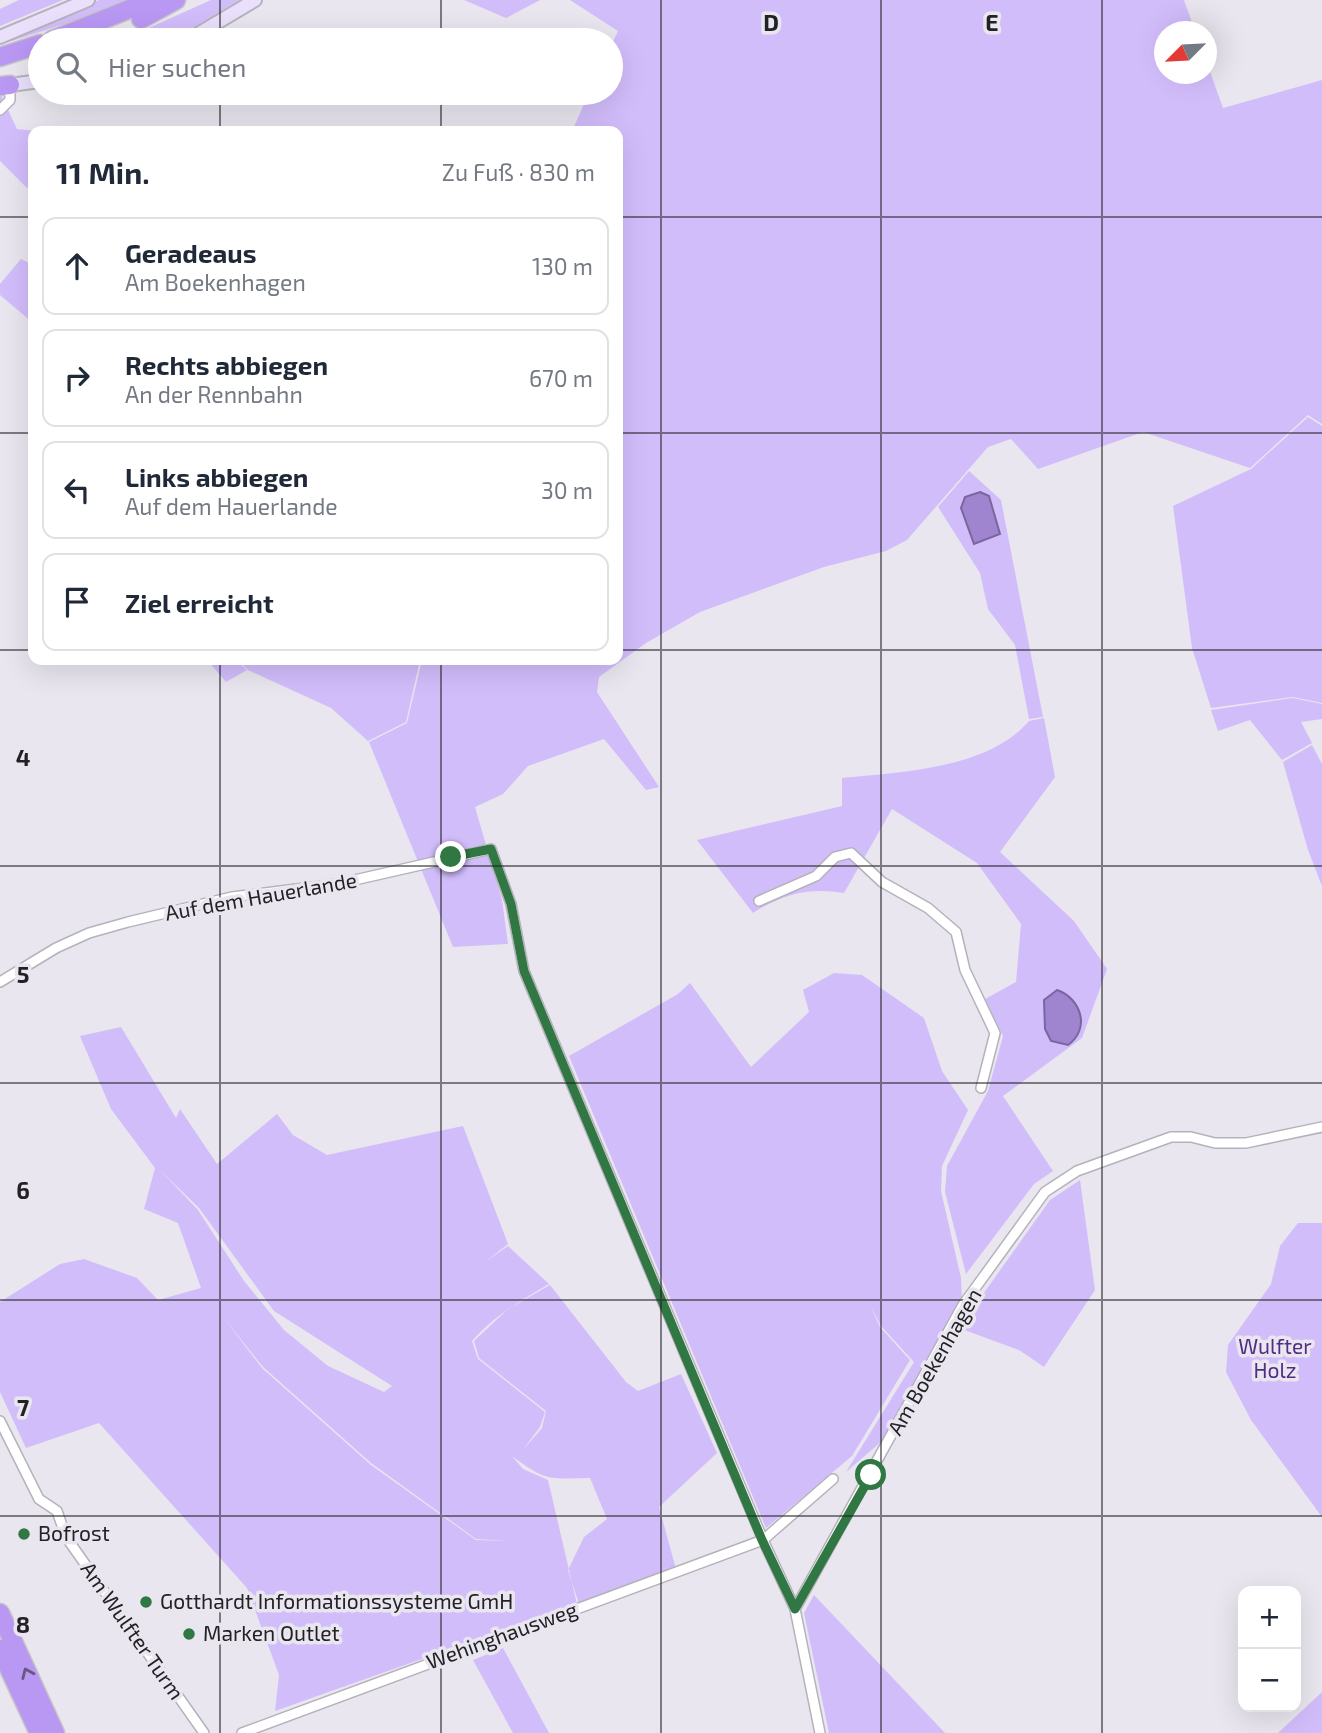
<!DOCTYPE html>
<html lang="de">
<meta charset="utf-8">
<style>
body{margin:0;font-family:"Exo 2",sans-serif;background:#f2f2f3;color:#1f2937}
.controls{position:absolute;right:21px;bottom:21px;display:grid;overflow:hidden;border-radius:14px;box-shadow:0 7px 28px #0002}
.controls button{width:63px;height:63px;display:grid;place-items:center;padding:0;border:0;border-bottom:2px solid #e0e1e3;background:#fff;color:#1f2937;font:35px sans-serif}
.compass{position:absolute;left:1154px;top:21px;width:63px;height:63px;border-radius:50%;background:#fff;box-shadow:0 7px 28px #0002;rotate:246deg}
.stop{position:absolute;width:21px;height:21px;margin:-16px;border:5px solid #307743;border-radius:50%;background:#fff}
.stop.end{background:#307743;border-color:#fff;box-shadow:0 2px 7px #0008}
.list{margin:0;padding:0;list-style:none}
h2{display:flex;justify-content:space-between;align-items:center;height:91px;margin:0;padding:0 28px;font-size:30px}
h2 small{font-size:23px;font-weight:400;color:#747a83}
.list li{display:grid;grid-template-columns:46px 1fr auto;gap:21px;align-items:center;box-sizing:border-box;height:98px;margin:0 14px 14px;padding:0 14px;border:2px solid #e0e1e3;border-radius:14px}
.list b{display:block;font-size:26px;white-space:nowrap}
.list p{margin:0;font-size:23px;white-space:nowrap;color:#747a83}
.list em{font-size:23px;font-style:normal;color:#747a83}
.icon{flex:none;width:38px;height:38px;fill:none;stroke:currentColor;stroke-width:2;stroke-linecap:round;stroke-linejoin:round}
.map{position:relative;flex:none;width:1322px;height:1733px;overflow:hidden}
.search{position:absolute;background:#fff;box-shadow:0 7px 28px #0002;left:28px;top:28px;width:595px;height:77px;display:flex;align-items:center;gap:18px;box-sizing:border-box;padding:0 24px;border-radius:38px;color:#747a83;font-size:26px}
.panel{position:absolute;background:#fff;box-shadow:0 7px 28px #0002;left:28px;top:126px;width:595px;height:539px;border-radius:14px}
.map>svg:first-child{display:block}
</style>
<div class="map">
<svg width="1322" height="1733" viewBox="0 0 1322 1733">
<rect width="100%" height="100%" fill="#e9e6ef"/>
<!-- green -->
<path fill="#d2bdfb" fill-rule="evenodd" d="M19 0H63L0 26V9Z
M99 0H137L9 42 4 39Z
M211 0H239L197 26 161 40H122Z
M464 0H540L506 18Z
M570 0H1184L1195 31 1164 32V74H1206L1207 63 1223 108 1322 80V424L1308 415 1250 468 1143 432 1038 469 1011 439 988 447 907 540 886 551 824 567 700 612 646 643 599 677 597 692 659 787 646 790 604 739 528 766 503 794 475 807 502 900 508 944 453 947 369 742 407 723 422 660H618V131H572L589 93H611V46L618 31Z
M0 93 17 129 37 131H33V194L0 161Z
M21 259 33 265V323L0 295V284Z
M1308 417 1322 426V703L1293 697 1211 708 1192 648 1173 506 1251 469Z
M969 471 1001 500 1043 717 1029 719 1015 645 988 609 980 573 938 507Z
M207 660H236L247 670 226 682Z
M238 660H420L406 722 368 741 331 708 248 670Z
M1293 698 1322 704V719L1301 722 1312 743 1282 760 1250 720 1218 731 1211 710Z
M1044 718 1055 777 1000 852 1074 921 1107 969 1082 1038 1003 1096 1053 1171 1034 1184 966 1274 945 1192 947 1166 988 1091 1003 1036 985 999 1016 982 1021 924 977 863 892 809 844 893C809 887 783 894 753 913L697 840 842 806V778C901 772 988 769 1029 721Z
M1312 745 1322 764V886L1308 850 1283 762Z
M834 973 862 975 924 1018 942 1071 968 1110 942 1166 941 1191 961 1278 962 1304 889 1435 846 1472 914 1362 881 1326 871 1307 880 1327 910 1360 852 1456 766 1528 569 1056 678 994 690 983 751 1067 809 1012 803 990Z
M121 1027 176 1118 180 1109 217 1164 277 1114 293 1135 327 1155 463 1126 508 1244 485 1262 508 1246 549 1284C520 1301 494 1316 472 1341L478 1359 545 1412 540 1427 522 1451 542 1428 546 1411 479 1358 474 1341 508 1309 550 1285 626 1382 638 1391 681 1374 717 1453 659 1507 676 1569 579 1604 568 1570 584 1537 607 1519 590 1478C547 1479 546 1481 512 1456L523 1469 548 1480 577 1604 275 1711 279 1675 247 1588 99 1423 26 1448 0 1392V1302L60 1264 84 1259 137 1278 158 1300 201 1288 178 1223 144 1209 155 1168 111 1109 80 1036ZM160 1170 199 1208 274 1311 392 1386 384 1392 328 1366 284 1330 244 1281 198 1210ZM223 1317 263 1367 371 1463 476 1539 507 1541 476 1540 371 1465 262 1368Z
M1080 1180 1095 1290 1044 1367 1019 1350 959 1328 1050 1200Z
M1298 1223H1322V1517L1251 1420 1226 1372 1228 1345 1271 1284 1280 1246Z
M814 1595 945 1733H829L804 1613Z
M503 1648 549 1733H513L473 1660Z
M1322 1692V1733H1278Z"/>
<!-- water -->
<path fill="#9f84d0" stroke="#7a669c" stroke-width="2" d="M980 492 989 496 1000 534 974 544 961 508 965 497Z
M1057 990C1081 998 1091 1029 1068 1045L1051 1041 1045 1029 1044 1000Z"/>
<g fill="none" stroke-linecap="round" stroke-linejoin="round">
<defs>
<path id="street" d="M0 110 10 100V85
M759 901 816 876 835 857 851 853 882 882 928 908 956 932 965 970 995 1033 981 1088
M0 982 56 948 89 933 128 922 232 897 337 884 491 849 511 904 524 971 763 1540 795 1609 820 1733
M0 1421 39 1499 57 1511 66 1537 204 1733
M795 1609 963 1305 1045 1192 1077 1171 1171 1137H1191L1215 1143H1246L1322 1127
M242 1733 763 1540 833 1479"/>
<path id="secondary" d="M0 37 88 0
M188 40 255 0
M10 85 40 81"/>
<path id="highway" d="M141 19 176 0
M52 40 152 0
M0 57 40 44
M0 86 10 85
M0 1613 55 1733
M0 1649 39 1733"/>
</defs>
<!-- street casing -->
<use href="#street" stroke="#b5b2bb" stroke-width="12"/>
<!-- secondary casing -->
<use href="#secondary" stroke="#b5b2bb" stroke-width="16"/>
<!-- highway casing -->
<use href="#highway" stroke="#c6c5c6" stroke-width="21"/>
<!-- street -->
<use href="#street" stroke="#fff" stroke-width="9"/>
<!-- secondary -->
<use href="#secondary" stroke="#eae0fc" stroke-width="12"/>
<!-- highway -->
<use href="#highway" stroke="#b998f4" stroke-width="18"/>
</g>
<!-- one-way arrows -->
<defs><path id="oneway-chevron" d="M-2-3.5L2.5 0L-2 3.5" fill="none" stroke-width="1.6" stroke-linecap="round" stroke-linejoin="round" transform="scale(1.75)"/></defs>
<use stroke="#665782" href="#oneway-chevron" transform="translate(27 1673) rotate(-114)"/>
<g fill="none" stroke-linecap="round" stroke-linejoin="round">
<!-- route -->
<path stroke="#307743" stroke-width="9" d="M451 857 491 849 511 904 524 971 762 1540 795 1609 871 1475"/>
</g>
<!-- grid -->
<path fill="none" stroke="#222124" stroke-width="2" stroke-opacity="0.55" d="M220 0V40M441 0V40M661 0V1733M881 0V1733M1102 0V1733M220 93V131M441 93V131M0 217H33M618 217H1322M0 433H33M618 433H1322M0 650H33M618 650H1322M220 660V1733M441 660V1733M0 866H1322M0 1083H1322M0 1300H1322M0 1516H1322"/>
<!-- markers -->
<g fill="#307743" stroke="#e9e6ef" stroke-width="2.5">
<circle cx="24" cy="1534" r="7"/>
<circle cx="146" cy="1602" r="7"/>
<circle cx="189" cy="1634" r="7"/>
</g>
<g text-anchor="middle" stroke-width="7" stroke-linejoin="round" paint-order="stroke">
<!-- street labels -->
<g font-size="21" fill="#222124" stroke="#e9e6ef">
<text transform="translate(261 897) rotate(-10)" y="7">Auf dem Hauerlande</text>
<text transform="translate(935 1362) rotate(-60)" y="7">Am Boekenhagen</text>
<text transform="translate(132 1631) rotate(55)" y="7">Am Wulfter Turm</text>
<text transform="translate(502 1636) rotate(-20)" y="7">Wehinghausweg</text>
</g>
<!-- park labels -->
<g font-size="21" fill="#532c86" stroke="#e9e6ef">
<text x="1275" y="1354">Wulfter<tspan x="1275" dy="24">Holz</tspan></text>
</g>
<!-- poi labels -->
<g font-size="21" fill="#222124" stroke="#e9e6ef" text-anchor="start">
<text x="38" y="1541">Bofrost</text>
<text x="160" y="1609">Gotthardt Informationssysteme GmH</text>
<text x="203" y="1641">Marken Outlet</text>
</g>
</g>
<g font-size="23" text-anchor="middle" font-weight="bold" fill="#222124" stroke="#e9e6ef" stroke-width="7" stroke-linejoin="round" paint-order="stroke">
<text x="771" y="31">D</text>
<text x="992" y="31">E</text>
<text x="23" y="766">4</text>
<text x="23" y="983">5</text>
<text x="23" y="1199">6</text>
<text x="23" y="1416">7</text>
<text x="23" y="1633">8</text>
</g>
</svg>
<div class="controls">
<button>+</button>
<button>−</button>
</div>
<svg class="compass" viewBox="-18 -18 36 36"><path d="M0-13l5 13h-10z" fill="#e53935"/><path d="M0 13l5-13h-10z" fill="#747a83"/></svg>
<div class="stop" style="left:871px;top:1475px"></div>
<div class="stop end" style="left:451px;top:857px"></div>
<div class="search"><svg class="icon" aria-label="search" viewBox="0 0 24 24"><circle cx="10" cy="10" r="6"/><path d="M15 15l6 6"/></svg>Hier suchen</div>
<section class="panel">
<h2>11 Min.<small>Zu Fuß · 830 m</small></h2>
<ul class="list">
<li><svg class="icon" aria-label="ahead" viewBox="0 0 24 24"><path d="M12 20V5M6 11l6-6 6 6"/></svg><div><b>Geradeaus</b><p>Am Boekenhagen</p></div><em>130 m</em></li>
<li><svg class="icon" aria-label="right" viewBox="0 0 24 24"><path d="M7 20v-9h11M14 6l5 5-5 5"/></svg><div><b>Rechts abbiegen</b><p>An der Rennbahn</p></div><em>670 m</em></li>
<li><svg class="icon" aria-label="left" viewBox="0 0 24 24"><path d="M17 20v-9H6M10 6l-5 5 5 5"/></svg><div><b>Links abbiegen</b><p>Auf dem Hauerlande</p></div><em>30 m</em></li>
<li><svg class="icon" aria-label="arrive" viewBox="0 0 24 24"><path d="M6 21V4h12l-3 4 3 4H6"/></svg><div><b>Ziel erreicht</b></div></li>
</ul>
</section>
</div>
